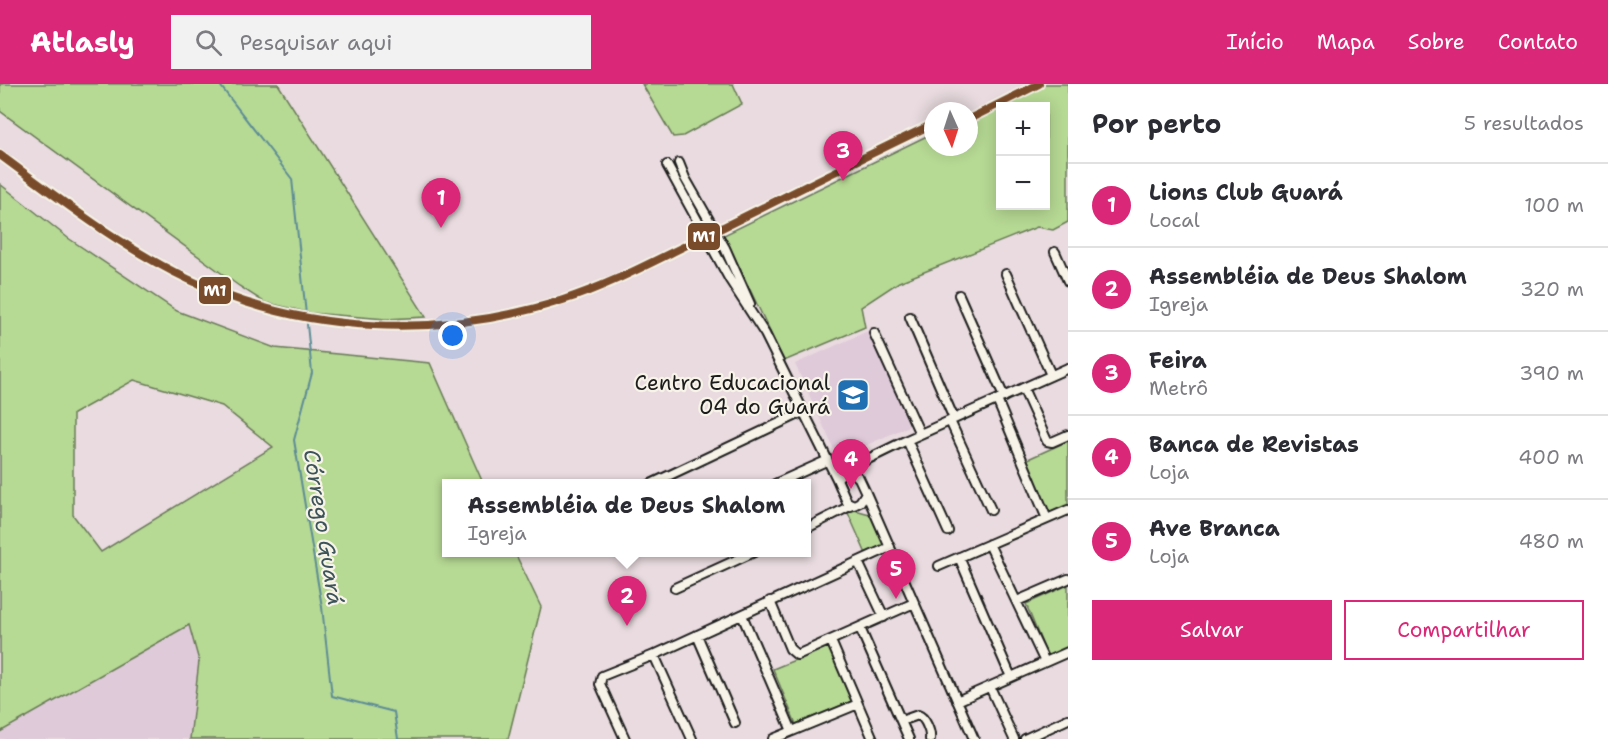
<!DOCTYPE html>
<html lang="pt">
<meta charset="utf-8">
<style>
body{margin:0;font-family:"Shantell Sans",sans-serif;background:#f2f2f3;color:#2b2b33}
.controls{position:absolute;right:18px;top:18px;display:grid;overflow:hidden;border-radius:0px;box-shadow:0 3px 15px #0003}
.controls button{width:54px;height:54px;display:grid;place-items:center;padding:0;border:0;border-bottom:2px solid #e1e1e2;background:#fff;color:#2b2b33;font:30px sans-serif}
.compass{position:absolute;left:924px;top:18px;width:54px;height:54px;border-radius:50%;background:#fff;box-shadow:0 3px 15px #0003;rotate:177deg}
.you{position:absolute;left:453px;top:252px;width:21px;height:21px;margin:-15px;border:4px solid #fff;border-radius:50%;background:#1a73e8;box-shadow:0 0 0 9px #1a73e833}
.badge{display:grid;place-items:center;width:39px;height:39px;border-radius:50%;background:#db2777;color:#fff;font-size:20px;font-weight:700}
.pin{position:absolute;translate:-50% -50px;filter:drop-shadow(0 2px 3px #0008)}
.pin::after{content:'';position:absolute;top:32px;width:21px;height:18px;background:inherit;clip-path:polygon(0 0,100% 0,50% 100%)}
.popup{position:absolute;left:442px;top:395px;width:369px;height:78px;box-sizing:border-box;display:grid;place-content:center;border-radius:0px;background:#fff;filter:drop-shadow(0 2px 4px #0005);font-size:20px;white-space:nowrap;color:#7c7c81}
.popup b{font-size:22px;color:#2b2b33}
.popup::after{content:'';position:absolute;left:50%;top:100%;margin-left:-12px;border:12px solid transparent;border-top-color:#fff}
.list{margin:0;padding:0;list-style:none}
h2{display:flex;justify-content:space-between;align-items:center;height:78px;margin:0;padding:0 24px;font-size:26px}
h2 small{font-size:20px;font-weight:400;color:#7c7c81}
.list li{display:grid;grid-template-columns:39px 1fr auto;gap:18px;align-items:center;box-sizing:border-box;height:84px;padding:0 24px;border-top:2px solid #e1e1e2}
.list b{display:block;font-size:22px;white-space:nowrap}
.list p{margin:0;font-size:20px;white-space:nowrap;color:#7c7c81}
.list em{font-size:20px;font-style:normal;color:#7c7c81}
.actions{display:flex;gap:12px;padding:18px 24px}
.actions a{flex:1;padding:14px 0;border:2px solid #db2777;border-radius:0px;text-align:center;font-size:21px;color:#db2777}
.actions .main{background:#db2777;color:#fff}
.icon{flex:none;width:33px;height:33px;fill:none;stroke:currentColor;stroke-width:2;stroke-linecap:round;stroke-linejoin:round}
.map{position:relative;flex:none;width:1068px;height:655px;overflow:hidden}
header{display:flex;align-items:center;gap:36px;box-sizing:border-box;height:84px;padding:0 30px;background:#db2777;color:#fff}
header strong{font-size:28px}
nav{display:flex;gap:33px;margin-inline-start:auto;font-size:21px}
.search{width:420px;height:54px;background:#f2f2f3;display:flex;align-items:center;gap:15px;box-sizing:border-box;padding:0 21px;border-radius:0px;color:#7c7c81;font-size:22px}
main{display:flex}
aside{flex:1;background:#fff}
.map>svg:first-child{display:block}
</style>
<header>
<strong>Atlasly</strong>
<div class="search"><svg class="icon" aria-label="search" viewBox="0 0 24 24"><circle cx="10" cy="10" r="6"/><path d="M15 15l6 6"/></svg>Pesquisar aqui</div>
<nav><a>Início</a><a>Mapa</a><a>Sobre</a><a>Contato</a></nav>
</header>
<main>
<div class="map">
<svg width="1068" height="655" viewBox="0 0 1068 655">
<rect width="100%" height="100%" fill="#e9dbdf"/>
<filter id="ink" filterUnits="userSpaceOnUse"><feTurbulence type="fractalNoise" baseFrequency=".0167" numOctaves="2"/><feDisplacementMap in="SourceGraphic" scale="12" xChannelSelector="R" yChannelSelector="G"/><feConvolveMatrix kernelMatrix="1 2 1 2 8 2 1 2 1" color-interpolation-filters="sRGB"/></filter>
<g filter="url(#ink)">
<!-- built -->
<path fill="#dfcad9" d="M870 246 909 342 838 374 795 280Z
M189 541 199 577 190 655H0V648Z"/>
<!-- green -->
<path fill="#b6d994" stroke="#697a58" stroke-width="1.5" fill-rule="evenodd" d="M0 0H278L426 233 386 235 311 229 264 218 239 202 0 27Z
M642 0H733L742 20 683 52 673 53Z
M1034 0H1068V138L1053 146 1037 143 899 198 861 223 865 243 784 277 724 151 933 49V63H969V32ZM1000 22H1046V122H1000Z
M0 100 68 154 177 227 275 264 430 279 483 399 447 400V468L515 469 541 523 508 655H190L199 577 189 541 0 648ZM134 296 222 322 273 363 101 468 73 431V330Z
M1068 357V421L1049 429 1026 376Z
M855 426 873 431 887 464 867 472 848 429Z
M1068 501V565L1048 574 1026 520Z
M829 562 852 617 796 640 773 585Z"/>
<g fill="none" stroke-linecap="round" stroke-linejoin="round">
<!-- stream -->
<path stroke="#5d8c95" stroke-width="2" d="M219 0 292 95 312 289 294 356 322 523 332 612 394 628 398 655"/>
<defs>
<path id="minor" d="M679 79 685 94 725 164 750 220
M667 81 730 196 765 250 837 395
M1055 168 1068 197
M1006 190 1051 291
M959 211 1004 313
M910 233 954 335
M874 249 920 350
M1023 304 1047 357 1052 358 1068 351
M997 316 1047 435
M950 337 991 426
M907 356 948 447
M850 386 860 379 907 356 1068 284
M850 386 859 394 866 409 860 418 854 421 847 418 837 395 843 388Z
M651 400 803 328
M775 400 826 377
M866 409 974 655
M807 444 852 421
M989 460 1045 578
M959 473 1011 593
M858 478 884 533
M939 482 1068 426
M675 504 754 468
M770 517 790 565 797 571 914 519
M1017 517 1068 495
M742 531 792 647
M860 544 901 637
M697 551 735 639
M831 557 873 655
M654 571 692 655
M990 603 1014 655
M957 617 1068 568
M625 655 600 600 602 592 654 571 890 463
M773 655 858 620
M909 655 901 637 918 631C925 633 931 648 930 655
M1025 655 1068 635"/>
</defs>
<!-- minor casing -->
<use href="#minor" stroke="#1c1c1c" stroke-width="12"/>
<!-- minor -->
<use href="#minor" stroke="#f7f3e8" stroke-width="8"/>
<defs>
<path id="metro-1" d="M969 35 1039 0
M0 71C61 116 119 162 188 195 304 251 441 255 563 216 607 202 648 180 689 160 771 120 851 79 933 40"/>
</defs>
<!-- metro-1 casing -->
<use href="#metro-1" stroke="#f7f3e8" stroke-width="12"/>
<!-- metro-1 -->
<use href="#metro-1" stroke="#7a4b2a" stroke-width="8"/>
</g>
</g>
<!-- icons -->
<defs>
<symbol id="school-square" viewBox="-11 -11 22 22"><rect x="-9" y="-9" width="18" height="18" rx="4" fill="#1f6fb2" stroke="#f7f3e8"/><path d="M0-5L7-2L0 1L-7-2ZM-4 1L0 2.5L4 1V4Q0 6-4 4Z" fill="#fff"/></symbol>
</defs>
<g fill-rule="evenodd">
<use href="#school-square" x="834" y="292" width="38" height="38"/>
</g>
<g text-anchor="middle" stroke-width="4.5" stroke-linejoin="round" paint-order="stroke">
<!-- poi labels -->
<g font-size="21" fill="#1c1c1c" stroke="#f7f3e8" text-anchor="end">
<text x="830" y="306">Centro Educacional<tspan x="830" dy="24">04 do Guará</tspan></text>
</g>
<!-- water labels -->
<g font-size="22" font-style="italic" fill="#3c5459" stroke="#f7f3e8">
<text transform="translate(324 443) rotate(81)" y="8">Córrego Guará</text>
</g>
</g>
<g stroke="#f7f3e8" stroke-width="2">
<rect x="687" y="138" width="34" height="29" rx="6" fill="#7a4b2a"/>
<rect x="198" y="192" width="34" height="29" rx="6" fill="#7a4b2a"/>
</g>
<g font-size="16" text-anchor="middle" font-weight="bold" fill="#fff">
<text x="704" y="158">M1</text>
<text x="215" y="212">M1</text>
</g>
</svg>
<div class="controls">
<button>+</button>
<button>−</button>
</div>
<svg class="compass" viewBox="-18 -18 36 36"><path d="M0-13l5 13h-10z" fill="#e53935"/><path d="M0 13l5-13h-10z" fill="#7c7c81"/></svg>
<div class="you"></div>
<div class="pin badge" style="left:441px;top:144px">1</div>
<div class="pin badge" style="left:627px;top:542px">2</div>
<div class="popup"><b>Assembléia de Deus Shalom</b>Igreja</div>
<div class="pin badge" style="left:843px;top:97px">3</div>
<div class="pin badge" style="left:851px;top:405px">4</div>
<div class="pin badge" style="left:896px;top:515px">5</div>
</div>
<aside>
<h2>Por perto<small>5 resultados</small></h2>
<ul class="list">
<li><span class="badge">1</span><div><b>Lions Club Guará</b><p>Local</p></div><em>100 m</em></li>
<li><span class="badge">2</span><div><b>Assembléia de Deus Shalom</b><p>Igreja</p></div><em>320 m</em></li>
<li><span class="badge">3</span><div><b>Feira</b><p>Metrô</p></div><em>390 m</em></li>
<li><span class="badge">4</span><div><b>Banca de Revistas</b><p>Loja</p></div><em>400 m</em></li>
<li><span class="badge">5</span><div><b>Ave Branca</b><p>Loja</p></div><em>480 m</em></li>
</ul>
<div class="actions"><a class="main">Salvar</a><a>Compartilhar</a></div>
</aside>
</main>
